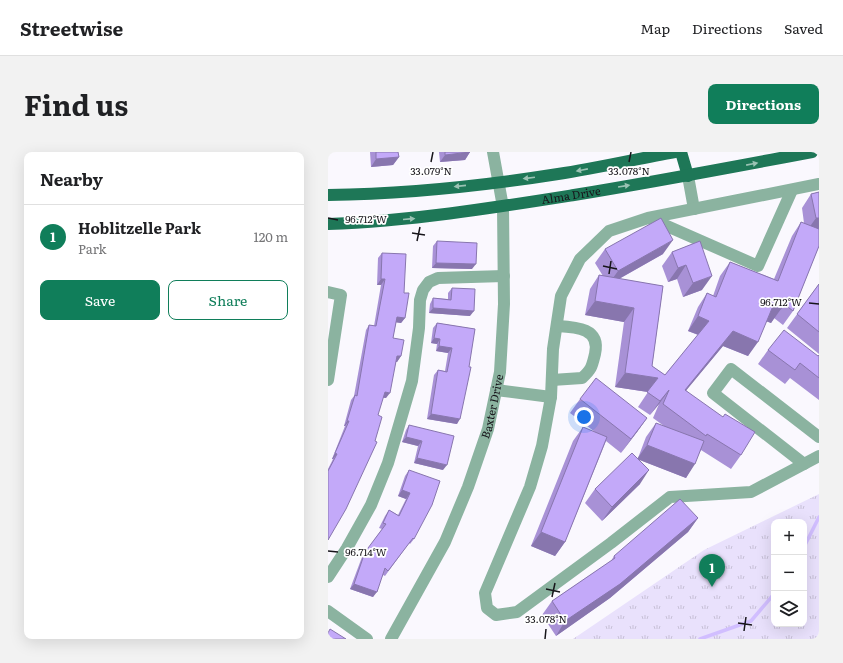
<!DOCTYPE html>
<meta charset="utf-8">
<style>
body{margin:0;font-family:Literata,serif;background:#f2f2f2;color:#202124}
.controls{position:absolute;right:12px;bottom:12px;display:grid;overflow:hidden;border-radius:8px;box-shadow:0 4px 16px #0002}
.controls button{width:36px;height:36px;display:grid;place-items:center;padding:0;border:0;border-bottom:1px solid #e0e0e0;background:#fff;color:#202124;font:20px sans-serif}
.you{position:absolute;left:256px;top:265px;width:14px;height:14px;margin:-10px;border:3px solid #fff;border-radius:50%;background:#1a73e8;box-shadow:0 0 0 6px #1a73e833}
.badge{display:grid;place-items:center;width:26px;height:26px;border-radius:50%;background:#107e5a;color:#fff;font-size:13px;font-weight:700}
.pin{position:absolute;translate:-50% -33px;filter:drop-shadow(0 1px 2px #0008)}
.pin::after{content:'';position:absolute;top:21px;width:14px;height:12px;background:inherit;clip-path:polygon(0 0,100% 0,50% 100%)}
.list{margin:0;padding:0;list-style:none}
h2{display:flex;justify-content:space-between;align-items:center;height:52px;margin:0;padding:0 16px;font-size:17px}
h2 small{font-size:13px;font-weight:400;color:#757577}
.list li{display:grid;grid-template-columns:26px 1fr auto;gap:12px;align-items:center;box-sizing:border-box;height:64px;padding:0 16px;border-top:1px solid #e0e0e0}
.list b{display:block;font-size:15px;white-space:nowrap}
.list p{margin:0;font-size:13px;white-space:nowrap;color:#757577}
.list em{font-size:13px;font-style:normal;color:#757577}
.actions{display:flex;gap:8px;padding:12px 16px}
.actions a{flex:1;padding:9px 0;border:1px solid #107e5a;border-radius:8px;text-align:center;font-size:14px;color:#107e5a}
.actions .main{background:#107e5a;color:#fff}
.icon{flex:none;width:22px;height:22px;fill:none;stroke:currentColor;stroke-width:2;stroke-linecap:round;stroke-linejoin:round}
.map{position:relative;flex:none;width:491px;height:487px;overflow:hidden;border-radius:8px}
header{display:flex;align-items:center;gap:24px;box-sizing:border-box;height:56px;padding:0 20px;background:#fff;border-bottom:1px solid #e0e0e0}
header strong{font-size:19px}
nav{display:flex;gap:22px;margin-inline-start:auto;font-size:14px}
.intro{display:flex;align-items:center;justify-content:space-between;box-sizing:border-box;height:96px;padding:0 24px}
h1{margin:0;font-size:28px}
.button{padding:10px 18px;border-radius:8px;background:#107e5a;color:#fff;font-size:14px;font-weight:700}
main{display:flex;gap:24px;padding:0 24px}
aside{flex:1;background:#fff;border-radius:8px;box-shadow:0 4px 16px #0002}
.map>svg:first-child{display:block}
</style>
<header>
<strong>Streetwise</strong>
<nav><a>Map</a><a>Directions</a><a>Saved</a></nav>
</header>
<div class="intro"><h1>Find us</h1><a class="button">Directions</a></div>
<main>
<aside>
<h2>Nearby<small></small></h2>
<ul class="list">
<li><span class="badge">1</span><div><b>Hoblitzelle Park</b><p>Park</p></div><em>120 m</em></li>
</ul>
<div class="actions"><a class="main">Save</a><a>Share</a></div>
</aside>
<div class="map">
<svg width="491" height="487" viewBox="0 0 491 487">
<defs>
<pattern id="park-tufts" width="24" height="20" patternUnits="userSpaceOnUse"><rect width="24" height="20" fill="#e9e1fc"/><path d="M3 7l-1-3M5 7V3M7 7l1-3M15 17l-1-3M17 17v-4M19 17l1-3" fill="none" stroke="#c7c0d7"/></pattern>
</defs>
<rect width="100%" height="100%" fill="#faf8fe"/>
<!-- park -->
<path fill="url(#park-tufts)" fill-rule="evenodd" d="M491 342V487H245L376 398ZM446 370H476V472H446Z"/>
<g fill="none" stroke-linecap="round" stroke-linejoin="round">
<!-- stream -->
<path stroke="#d1beff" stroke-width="3.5" d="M476 395 491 365
M372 487 423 469 446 442"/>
<!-- minor -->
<g stroke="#8bb3a0" stroke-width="12">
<path d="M360 24 366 57"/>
<path d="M491 32 320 66 281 79 252 107 233 144 225 197 223 245 214 294 202 335 157 441 159 456 168 463 189 460 283 391 342 345 423 340 491 304"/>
<path d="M323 67 430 114 464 38"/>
<path d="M0 140 13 143 0 228"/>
<path d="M224 228 254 226C264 217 264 214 267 202 273 176 248 175 229 174"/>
<path d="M168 238 223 245"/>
<path d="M476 312 385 241 403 217 491 285"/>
<path d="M0 425 19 396 43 353 60 311 84 229 91 176 92 148 95 138 101 130 110 126 176 124"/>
<path d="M0 459 39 487"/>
<path id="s1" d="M63 487 117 390 140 335 160 277 172 220 176 152 175 55 165 0"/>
</g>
<!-- major -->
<g stroke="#1e7757" stroke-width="12">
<path d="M353 0 360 24"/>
<path d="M0 43C77 42 154 34 230 22 270 16 308 7 347 0"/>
<path id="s2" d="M0 72C83 69 164 56 246 43 325 30 405 15 484 0"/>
</g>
</g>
<!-- wall -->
<path fill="#a891d6" d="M42 0H70L71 5 65 13 43 15Z
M111 0H142L137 8 112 10Z
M491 40V94L465 159 455 173 446 166 443 171 438 169 420 204 395 194 358 238 413 303 403 317 373 298 358 326 312 308V332L274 369 257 351 267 337 310 306 318 285 328 271 336 274 325 266 331 252 322 263 310 255 320 240 287 235 296 170 257 163 262 137 271 123 275 124 267 111 277 97 335 102 291 127 335 134 324 214 337 223 370 183 360 179 370 155 379 141 385 144 392 124 402 110 446 127 464 84 473 70 476 71 474 56 483 42Z
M109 89 144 117 104 116 105 94Z
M372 89 374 138 355 145 349 127 340 130 334 114 344 100Z
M54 101 76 141 77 166 73 171 68 170 65 186 73 204 69 210H68L58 246H55L0 388V317L5 307H4L17 274H16L23 248 26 244 38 178 41 173 46 174 53 133H49L50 106Z
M491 132V202L459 176Z
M124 136 142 164 101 161 102 152 105 146 120 147V141Z
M109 171 147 177 129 272 99 267 106 223 110 218 117 219 120 201 108 199 109 192 103 191 105 176Z
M440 198 490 204 491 203V248L462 226 457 232 430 212Z
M252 247 319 266 309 280 293 301 278 289 237 390 227 404 203 394 245 289 255 275 267 280 242 261Z
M81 273 115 318 86 311 90 294 74 290 78 278Z
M81 318 86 387 82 392 81 391 57 424 55 423 45 445 22 437 34 405 54 377 51 376 57 364 61 358 70 363 78 347 70 344 77 324Z
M370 366 360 380 282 446 228 484 214 463 224 449 283 409 286 404Z"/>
<!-- shaded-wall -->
<path fill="#8876ae" d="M142 0 137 8 112 10 117 3Z
M71 5 65 13 43 15 48 7Z
M488 66H491V78L478 80Z
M345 88 335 102 280 133 290 119Z
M108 111 148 112 144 117 104 116Z
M358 113 349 127 340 130 350 116Z
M384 124 374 138 355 145 365 131Z
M53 127H57L53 133H49Z
M267 149 306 156 296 170 257 163Z
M445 154 453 157 443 171 435 168Z
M105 156 146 159 142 164 101 161Z
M370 164 381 169 371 183 360 179Z
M69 165 77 166 73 171 65 170Z
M405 179 430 190 420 204 395 194 347 252 357 238Z
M106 186 112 187 109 192 103 191Z
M111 194 124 196 120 201 108 199Z
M69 204H73L69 210 65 209Z
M297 221 330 226 320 240 287 235Z
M341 238 331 252 322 263 332 249Z
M57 240 62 241 58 246 53 245Z
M103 262 132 267 129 272 99 267Z
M319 266 309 280 293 301 303 287Z
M19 269H21L17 274H16Z
M78 285 94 289 90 294 74 290Z
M319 293 367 312 358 326 309 307Z
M7 301 9 302 5 307H4Z
M89 306 119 313 115 318 86 311Z
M321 318 312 332 274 369 284 355Z
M74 338 82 341 78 347 70 344Z
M370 366 360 380 282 446 228 484 237 469Z
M213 380 237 390 227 404 203 394Z
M26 432 49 440 45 445 22 437Z"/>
<!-- building -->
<path fill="#c3a9f9" stroke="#8876ae" d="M48 0H70L71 5 48 7Z
M117 0H142L117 3Z
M491 40V66H488L483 42Z
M333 66 345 88 290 119 277 97Z
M473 70 491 77V94L465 159 455 151 453 157 445 154 430 190 405 179 357 238 395 265 397 262 427 280 413 303 379 282 378 284 335 252 341 238 332 249 319 240 330 226 297 221 306 156 267 149 271 123 335 134 324 214 337 223 381 169 370 164 379 141 388 145 402 110 450 129Z
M109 89 149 91 148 112 108 111Z
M372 89 384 124 365 131 358 113 350 116 344 100Z
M54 101 78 102 76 141H81L77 166 69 165 65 186 76 188 73 204H69L62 241 57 240 50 263 54 265 47 289 49 290 18 357 0 388V319L9 302 7 301 21 269H19L27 243 29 244 41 173 48 174 57 127H53Z
M491 132V180L469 162Z
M124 136 147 137 146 159 105 156V146L123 148Z
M109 171 147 177 141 215H143L132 267 103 262 110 218 119 220 124 196 111 194 112 187 106 186Z
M456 178 490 204 491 203V226L472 211 467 218 440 198Z
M268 226 319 266 303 287 252 247Z
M328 271 376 289 367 312 319 293Z
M81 273 126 284 119 313 89 306 94 289 78 285Z
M255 275 279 285 237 390 213 380Z
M304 301 321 318 284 355 267 337Z
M81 318 112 329 104 353 86 387 85 386 60 419 57 416 49 440 26 432 37 400 58 372 55 371 61 358 71 364 82 341 74 338Z
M352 347 370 366 292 432 237 469 224 449 287 406 286 404Z
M2 477 18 487H0V481Z"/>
<!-- one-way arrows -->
<defs><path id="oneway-solid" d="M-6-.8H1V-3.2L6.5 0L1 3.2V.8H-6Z"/></defs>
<g fill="#9ac2b3">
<use href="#oneway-solid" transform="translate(424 12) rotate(-11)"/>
<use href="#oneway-solid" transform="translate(254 18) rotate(169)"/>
<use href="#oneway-solid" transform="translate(201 26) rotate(173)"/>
<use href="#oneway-solid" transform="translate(132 34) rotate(174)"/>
<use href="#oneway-solid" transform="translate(296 34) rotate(-9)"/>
<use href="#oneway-solid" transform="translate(81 67) rotate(-5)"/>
</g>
<!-- ticks -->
<path fill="none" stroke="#17151a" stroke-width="1.5" d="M103 10 105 0M301 10 303 0M0 66 10 68M84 81 97 83M89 89 92 75M275 114 289 117M281 122 283 109M481 151 491 152M0 399 10 400M218 437 232 440M224 445 227 431M410 471 424 473M416 479 418 465M217 487 218 477"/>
<g text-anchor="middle" stroke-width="3.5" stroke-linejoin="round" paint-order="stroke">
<!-- street labels -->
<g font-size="11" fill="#17151a" stroke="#fff">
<text dy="4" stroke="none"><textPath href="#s2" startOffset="245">Alma Drive</textPath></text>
<text dy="4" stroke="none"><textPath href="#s1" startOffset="255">Baxter Drive</textPath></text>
</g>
</g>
<g font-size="10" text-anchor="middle" fill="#17151a" stroke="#fff" stroke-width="3.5" stroke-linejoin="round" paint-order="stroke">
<text x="103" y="23">33.079°N</text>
<text x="301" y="23">33.078°N</text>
<text x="38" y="71">96.712°W</text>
<text x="453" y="154">96.712°W</text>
<text x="38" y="404">96.714°W</text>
<text x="218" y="471">33.078°N</text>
</g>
</svg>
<div class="controls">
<button>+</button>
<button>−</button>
<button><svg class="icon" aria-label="layers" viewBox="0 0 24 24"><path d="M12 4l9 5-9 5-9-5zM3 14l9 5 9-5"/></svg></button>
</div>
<div class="you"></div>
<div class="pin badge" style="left:384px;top:435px">1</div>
</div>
</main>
